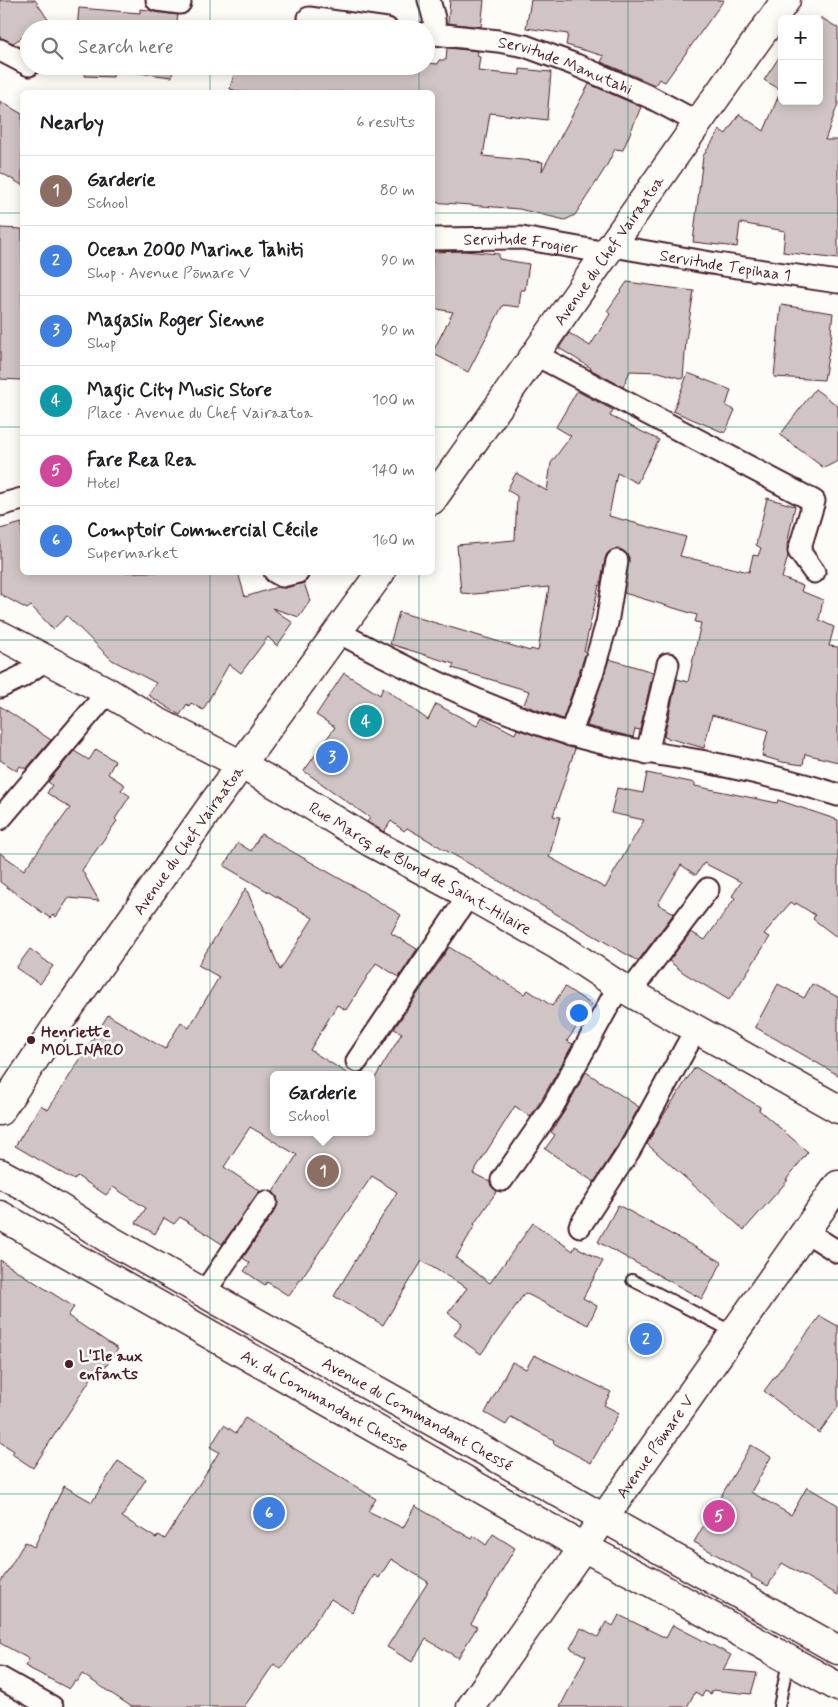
<!DOCTYPE html>
<meta charset="utf-8">
<style>
body{margin:0;font-family:Mynerve,sans-serif;background:#f6f6f6;color:#202124}
.controls{position:absolute;right:15px;top:15px;display:grid;overflow:hidden;border-radius:8px;box-shadow:0 2px 12px #0003}
.controls button{width:45px;height:45px;display:grid;place-items:center;padding:0;border:0;border-bottom:1px solid #e0e0e0;background:#fff;color:#202124;font:25px sans-serif}
.you{position:absolute;left:578px;top:1012px;width:18px;height:18px;margin:-12px;border:4px solid #fff;border-radius:50%;background:#1a73e8;box-shadow:0 0 0 8px #1a73e833}
.badge{display:grid;place-items:center;width:32px;height:32px;border-radius:50%;background:#b45309;color:#fff;font-size:16px;font-weight:700}
.pin{position:absolute;translate:-50% -50%;border:2px solid #fff;box-shadow:0 1px 5px #0006}
.popup{position:absolute;left:270px;top:1071px;width:105px;height:65px;box-sizing:border-box;display:grid;place-content:center;border-radius:8px;background:#fff;filter:drop-shadow(0 1px 4px #0005);font-size:16px;white-space:nowrap;color:#757577}
.popup b{font-size:19px;color:#202124}
.popup::after{content:'';position:absolute;left:50%;top:100%;margin-left:-10px;border:10px solid transparent;border-top-color:#fff}
.list{margin:0;padding:0;list-style:none}
h2{display:flex;justify-content:space-between;align-items:center;height:65px;margin:0;padding:0 20px;font-size:21px}
h2 small{font-size:16px;font-weight:400;color:#757577}
.list li{display:grid;grid-template-columns:32px 1fr auto;gap:15px;align-items:center;box-sizing:border-box;height:70px;padding:0 20px;border-top:1px solid #e0e0e0}
.list b{display:block;font-size:19px;white-space:nowrap}
.list p{margin:0;font-size:16px;white-space:nowrap;color:#757577}
.list em{font-size:16px;font-style:normal;color:#757577}
.icon{flex:none;width:28px;height:28px;fill:none;stroke:currentColor;stroke-width:2;stroke-linecap:round;stroke-linejoin:round}
.map{position:relative;flex:none;width:838px;height:1707px;overflow:hidden}
.search{position:absolute;background:#fff;box-shadow:0 2px 12px #0003;left:20px;top:20px;width:415px;height:55px;display:flex;align-items:center;gap:12px;box-sizing:border-box;padding:0 18px;border-radius:28px;color:#757577;font-size:19px}
.panel{position:absolute;background:#fff;box-shadow:0 2px 12px #0003;left:20px;top:90px;width:415px;height:485px;border-radius:8px}
.map>svg:first-child{display:block}
</style>
<div class="map">
<svg width="838" height="1707" viewBox="0 0 838 1707">
<rect width="100%" height="100%" fill="#fdfcf7"/>
<filter id="ink" filterUnits="userSpaceOnUse"><feTurbulence type="fractalNoise" baseFrequency=".02" numOctaves="2"/><feDisplacementMap in="SourceGraphic" scale="10" xChannelSelector="R" yChannelSelector="G"/><feConvolveMatrix kernelMatrix="1 2 1 2 8 2 1 2 1" color-interpolation-filters="sRGB"/></filter>
<g filter="url(#ink)">
<!-- building -->
<path fill="#d0c5c4" stroke="#4a1f2b" d="M0 0H35L49 21 36 29H29V33L13 43 0 38Z
M450 0H484L481 27 448 23Z
M531 0H724L665 82 659 79 655 85 601 62 604 56 566 45 568 34 526 28Z
M79 8 140 13V9L149 10 155 12 178 15 176 29H77Z
M822 18 838 28V104L825 140H838V259L783 252 785 231 740 223 737 247 693 242 703 156 720 130 726 134 739 114 764 131 781 90 764 80 782 53V101H819V19Z
M447 48 478 51 477 56 480 57 478 71 520 75V69L551 72 547 120 490 113 483 156 543 162 542 171 589 84 641 107 623 150 615 149 606 167 575 215 565 220 519 209 432 202V92H241L230 89 236 66H426V63L438 64 439 60H446Z
M86 66H173L172 77 114 70 113 77 85 76Z
M0 101 22 114V185L0 172Z
M0 228 22 229V380L0 379Z
M464 251 499 254V259L529 264 525 290H521L519 307 503 305 468 372 432 353 453 312 432 308V252Z
M627 282 694 291 686 340 683 379 659 372 630 371 623 387 590 369 591 368 559 348 569 333 590 346 610 314 607 311Z
M781 305 833 313 831 332H832L824 380 774 377Z
M688 373 731 390 726 406 735 410 725 433 673 411Z
M815 389 838 406V461L824 468 780 435Z
M577 391 613 410 610 416 659 440 637 483 617 473 609 516 686 537 680 556 749 572 753 555 758 556 761 548 756 545 767 498 795 506 787 545 788 556 782 578 803 586 801 591 823 600 819 620 834 627 829 646 838 647V762L805 754 803 765 782 762 762 756 768 730 712 715 704 748 664 737 677 679 688 682 701 623 695 622 697 615 624 593 629 557 625 552 619 549 612 550 607 554 605 559 600 586 599 585 584 651 586 652 563 719 524 705 529 691 452 668 454 664 390 644 399 612 530 651 531 649 538 651 549 587 474 594 461 593 457 545 515 540 517 496 507 490 516 473 547 491 551 463 571 436 556 427Z
M22 523V572H238L245 597 277 587 285 588 304 583 310 601 299 617 272 608 293 623 277 646 268 637 241 673 229 664 203 710 191 703 189 706 187 704 180 715 148 695 156 683 112 660 67 616 53 629 31 606 27 609 0 594V529Z
M609 659 653 672 640 730 635 729 633 737 587 726Z
M344 673 380 695 383 687 428 720 436 704 477 726 482 717 515 734 517 729 575 749 553 816 560 817 549 857 605 888 644 820 611 813 617 788 643 793 647 773 695 783V786L777 803 778 800 838 820V938L813 919 815 915 796 903 795 905 791 902 764 934 770 937 729 1000 684 973 669 961 691 932 705 940 735 898 732 896 741 882 704 863 696 875 681 865 658 904 674 913 638 961 407 828 404 831 391 821 384 832 380 829 367 822 370 818 304 771 335 727 316 715Z
M0 706 51 740 26 769 20 766 17 771 0 760Z
M96 749 115 761 108 774 125 785 121 790 130 796 115 819 117 821 82 870 99 901 69 898 56 917 53 915 50 918 0 882V853L24 870 70 808 47 793 52 785 48 782 74 751 89 760Z
M261 834 360 890 401 915 391 933 417 949 399 977 376 963 346 1010 337 1005 310 1050 350 1075H274V1132H372V1083L402 1033 394 1029 449 947 524 994 528 990 552 1006 565 987 592 1005 567 1041 573 1044 542 1099 530 1117 515 1106 473 1173 490 1182 491 1186 497 1191 474 1224 475 1225 456 1258 490 1283 533 1223 573 1251 575 1246 603 1261 583 1298 597 1306 588 1325 525 1293 481 1354 454 1335 462 1323 448 1313 467 1288 422 1261 383 1325 334 1296 397 1192 372 1176 289 1296 267 1282 265 1285 244 1271 250 1263 243 1258 276 1209 278 1202 277 1196 273 1192 297 1155 250 1127 224 1167 260 1191 222 1244 180 1217 174 1224 164 1218 155 1234 136 1223 146 1208 113 1187 106 1195 77 1176 74 1180 15 1146 41 1105 48 1110 108 1015 165 1049 181 1022 189 1028 219 977 198 965 246 888 280 970 313 918 224 866 238 843 251 851Z
M30 949 53 966 40 984 16 968Z
M778 984 804 998 812 984 838 997V1075L755 1027Z
M695 1067 760 1107 759 1110 808 1152 786 1180H788L744 1230 647 1144 659 1122Z
M586 1072 639 1107 618 1145 594 1182 545 1149 555 1135 551 1132 564 1112Z
M618 1205 722 1262 702 1299 598 1242Z
M0 1260 74 1307 68 1316 118 1349 104 1369 99 1366 33 1468 12 1454 14 1451 0 1442Z
M820 1316 838 1326V1407L819 1433 764 1391Z
M534 1355 611 1392 604 1405 619 1413 591 1463 553 1443 554 1440 511 1417 506 1425 485 1413 512 1362 526 1369Z
M245 1418 376 1499 368 1511 403 1528 415 1506 472 1539 474 1536 486 1545 493 1534 515 1548 471 1624 477 1627 458 1658 426 1639 412 1662 387 1647 428 1582 391 1559 379 1578 374 1575 352 1612 331 1599 281 1669 274 1664 244 1707H132L82 1674 77 1682 75 1681 69 1689 25 1666 29 1659 0 1643V1583L25 1542 34 1547 64 1486 92 1502 118 1461 146 1479 122 1517 156 1538 159 1535 165 1539 219 1452 210 1447 224 1425 236 1433Z
M751 1445 771 1457 751 1492 791 1515 807 1487 838 1505V1595L782 1563 768 1586 751 1577 752 1575 694 1542Z
M619 1615 666 1638 673 1625 731 1655 723 1670 757 1673 751 1694 713 1690 711 1694 705 1691 702 1696 695 1692 687 1707H560L586 1656 570 1648 581 1628 598 1637 606 1622 613 1626Z"/>
<g fill="none" stroke-linecap="round" stroke-linejoin="round">
<defs>
<path id="lane" d="M632 1280 733 1332
M779 1707 788 1661"/>
<g id="street">
<path d="M157 0 180 3"/>
<path d="M429 0 434 18 435 33"/>
<path d="M309 18 387 29"/>
<path id="s1" d="M426 33 498 41 525 46 576 65 650 97 697 122"/>
<path d="M0 50 29 65"/>
<path id="s2" d="M432 239 522 238 607 253"/>
<path id="s3" d="M613 246 717 264 838 282"/>
<path d="M536 355 814 501 799 551 814 572"/>
<path d="M0 505 22 499"/>
<path d="M275 572 282 576 298 572"/>
<path d="M338 632C413 672 488 709 569 734 614 748 660 754 706 762 750 771 795 781 838 795"/>
<path d="M0 687 21 677 45 660"/>
<path d="M570 735 592 674 607 623 617 561"/>
<path d="M647 753 668 664"/>
<path d="M0 819 108 692"/>
<path d="M630 992 708 889"/>
<path d="M357 1061 469 895"/>
<path d="M502 1180 553 1106 619 986"/>
<path d="M580 1226 629 1151 696 1029"/>
<path d="M805 1231 838 1252"/>
<path d="M204 1293 266 1202"/>
<path d="M0 1678 52 1707"/>
</g>
<g id="secondary">
<path id="s4" d="M432 500C551 334 666 165 786 0"/>
<path id="s5" d="M0 635 108 692 154 720 242 765 298 797 372 843 469 895 557 945 619 986 838 1109"/>
<path id="s6" d="M0 1111 58 1024 209 809 381 572"/>
<path id="s7" d="M0 1173 28 1188 110 1240 838 1650"/>
<path id="s8" d="M0 1215 583 1547 652 1583 838 1687"/>
<path id="s9" d="M471 1707 838 1185"/>
</g>
</defs>
<!-- lane casing -->
<use href="#lane" stroke="#4a1f2b" stroke-width="14"/>
<!-- street casing -->
<use href="#street" stroke="#4a1f2b" stroke-width="25"/>
<!-- secondary casing -->
<use href="#secondary" stroke="#4a1f2b" stroke-width="31"/>
<!-- lane -->
<use href="#lane" stroke="#fdfcf7" stroke-width="10"/>
<!-- street -->
<use href="#street" stroke="#fdfcf7" stroke-width="21"/>
<!-- secondary -->
<use href="#secondary" stroke="#fdfcf7" stroke-width="28"/>
</g>
</g>
<!-- grid -->
<path fill="none" stroke="#0f766e" stroke-width="1" stroke-opacity="0.55" d="M210 0V29M419 0V29M628 0V1707M210 66V92M419 66V92M0 213H22M432 213H838M0 427H22M432 427H838M210 572V1707M419 572V1707M0 640H838M0 854H838M0 1067H838M0 1280H838M0 1494H838"/>
<!-- markers -->
<g fill="#4a1f2b" stroke="#fdfcf7" stroke-width="2">
<circle cx="31" cy="1040" r="5"/>
<circle cx="69" cy="1364" r="5"/>
</g>
<g text-anchor="middle" stroke-width="5" stroke-linejoin="round" paint-order="stroke">
<!-- street labels -->
<g font-size="16" fill="#4a1f2b" stroke="#fdfcf7">
<text dy="6" stroke="none"><textPath href="#s1" startOffset="144">Servitude Manutahi</textPath></text>
<text dy="6" stroke="none"><textPath href="#s2" startOffset="89">Servitude Frogier</textPath></text>
<text dy="6" stroke="none"><textPath href="#s4" startOffset="306">Avenue du Chef Vairaatoa</textPath></text>
<text dy="6" stroke="none"><textPath href="#s3" startOffset="114">Servitude Tepihaa 1</textPath></text>
<text dy="6" stroke="none"><textPath href="#s6" startOffset="330">Avenue du Chef Vairaatoa</textPath></text>
<text dy="6" stroke="none"><textPath href="#s5" startOffset="481">Rue Marcq de Blond de Saint-Hilaire</textPath></text>
<text dy="6" stroke="none"><textPath href="#s8" startOffset="374">Av. du Commandant Chesse</textPath></text>
<text dy="6" stroke="none"><textPath href="#s7" startOffset="482">Avenue du Commandant Chessé</textPath></text>
<text dy="6" stroke="none"><textPath href="#s9" startOffset="319">Avenue Pōmare V</textPath></text>
</g>
<!-- poi labels -->
<g font-size="16" font-weight="bold" fill="#4a1f2b" stroke="#fdfcf7" text-anchor="start">
<text x="41" y="1037">Henriette<tspan x="41" dy="18">MOLINARO</tspan></text>
<text x="79" y="1361">L'Ile aux<tspan x="79" dy="18">enfants</tspan></text>
</g>
</g>
</svg>
<div class="controls">
<button>+</button>
<button>−</button>
</div>
<div class="you"></div>
<div class="pin badge" style="left:323px;top:1171px;background:#8d6e63">1</div>
<div class="popup"><b>Garderie</b>School</div>
<div class="pin badge" style="left:646px;top:1339px;background:#3f7fe0">2</div>
<div class="pin badge" style="left:332px;top:757px;background:#3f7fe0">3</div>
<div class="pin badge" style="left:366px;top:721px;background:#0f9aa8">4</div>
<div class="pin badge" style="left:719px;top:1516px;background:#d1479c">5</div>
<div class="pin badge" style="left:269px;top:1513px;background:#3f7fe0">6</div>
<div class="search"><svg class="icon" aria-label="search" viewBox="0 0 24 24"><circle cx="10" cy="10" r="6"/><path d="M15 15l6 6"/></svg>Search here</div>
<section class="panel">
<h2>Nearby<small>6 results</small></h2>
<ul class="list">
<li><span class="badge" style="background:#8d6e63">1</span><div><b>Garderie</b><p>School</p></div><em>80 m</em></li>
<li><span class="badge" style="background:#3f7fe0">2</span><div><b>Ocean 2000 Marine Tahiti</b><p>Shop · Avenue Pōmare V</p></div><em>90 m</em></li>
<li><span class="badge" style="background:#3f7fe0">3</span><div><b>Magasin Roger Sienne</b><p>Shop</p></div><em>90 m</em></li>
<li><span class="badge" style="background:#0f9aa8">4</span><div><b>Magic City Music Store</b><p>Place · Avenue du Chef Vairaatoa</p></div><em>100 m</em></li>
<li><span class="badge" style="background:#d1479c">5</span><div><b>Fare Rea Rea</b><p>Hotel</p></div><em>140 m</em></li>
<li><span class="badge" style="background:#3f7fe0">6</span><div><b>Comptoir Commercial Cécile</b><p>Supermarket</p></div><em>160 m</em></li>
</ul>
</section>
</div>
